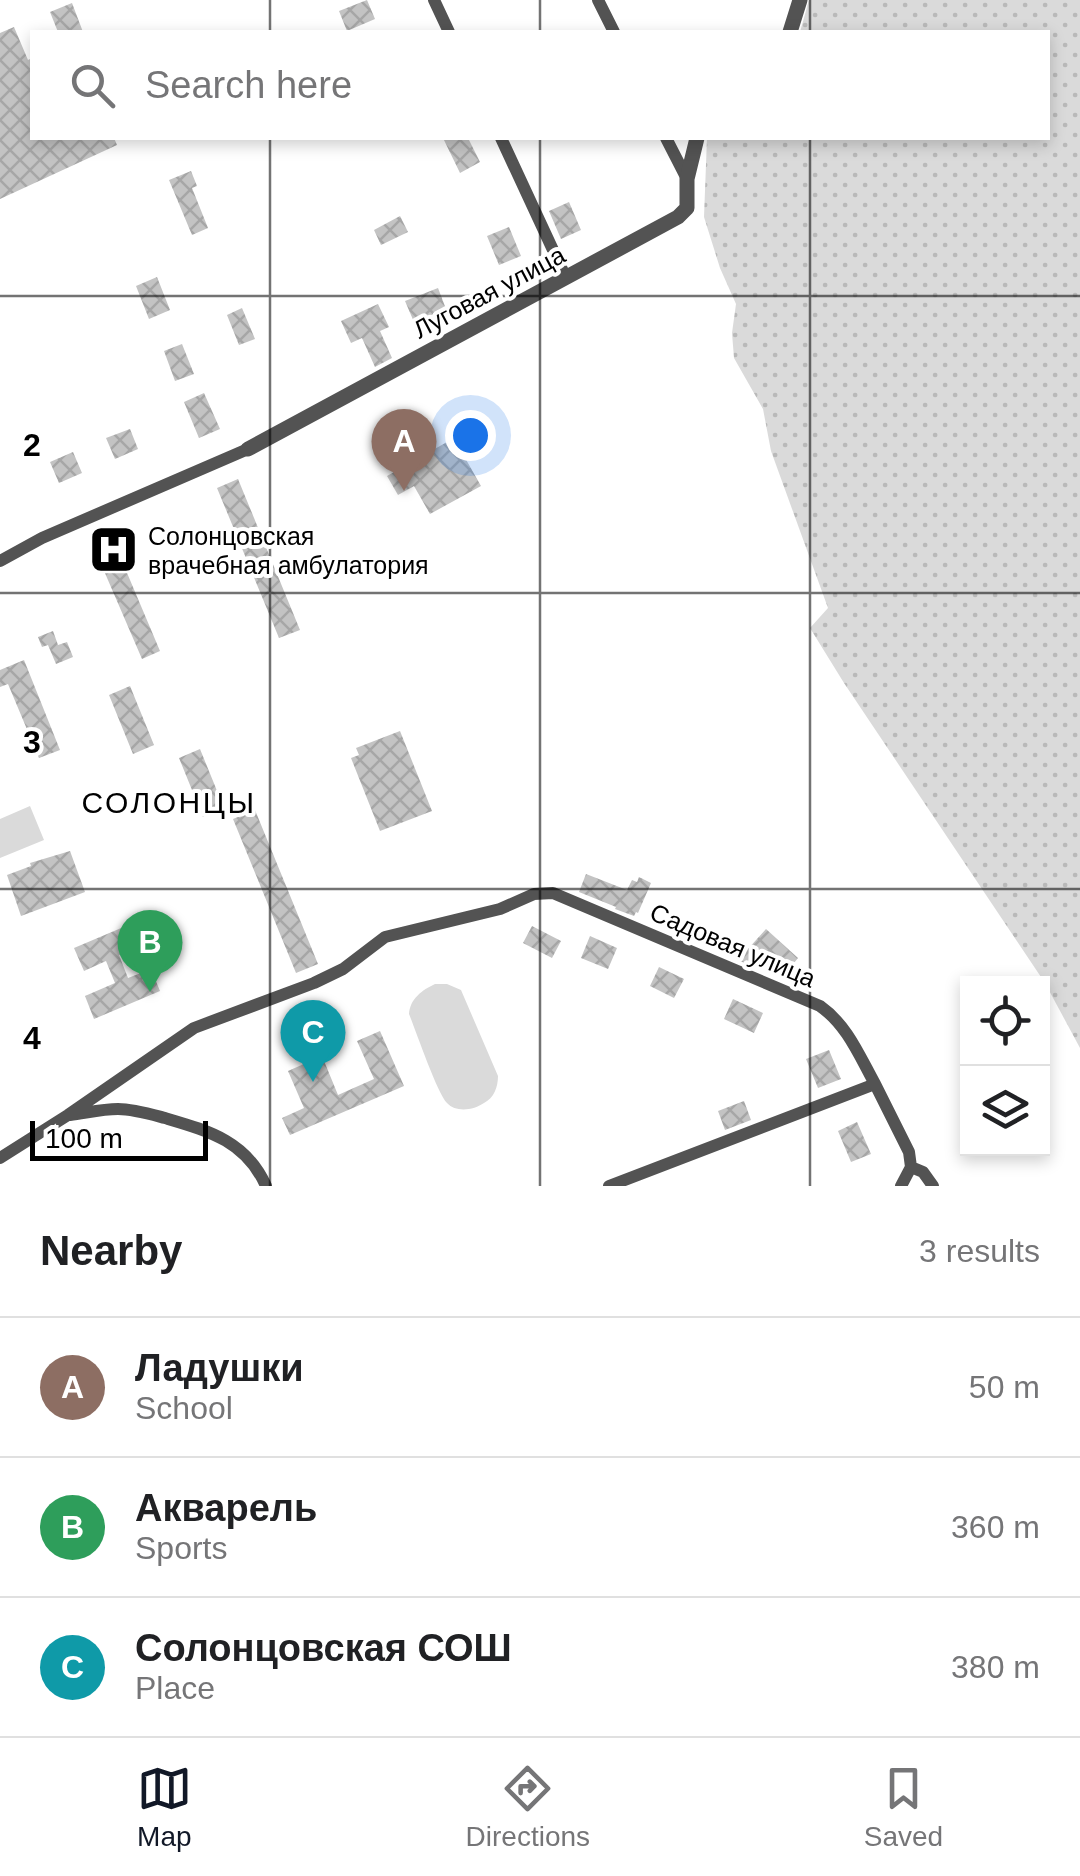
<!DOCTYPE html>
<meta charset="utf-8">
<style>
body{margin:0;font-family:Arial,sans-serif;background:#f6f6f6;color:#202124}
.controls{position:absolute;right:30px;bottom:30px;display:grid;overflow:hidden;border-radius:0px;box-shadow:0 5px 15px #0003}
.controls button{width:90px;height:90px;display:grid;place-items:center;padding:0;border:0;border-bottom:2px solid #e0e0e0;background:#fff;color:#202124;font:50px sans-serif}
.scale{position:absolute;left:30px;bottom:25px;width:178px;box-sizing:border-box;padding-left:10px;border:5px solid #000;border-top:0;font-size:28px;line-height:35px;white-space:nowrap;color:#000;-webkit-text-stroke:8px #fff;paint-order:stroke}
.you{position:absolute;left:470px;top:435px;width:35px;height:35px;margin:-25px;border:8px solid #fff;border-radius:50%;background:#1a73e8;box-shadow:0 0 0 15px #1a73e833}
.badge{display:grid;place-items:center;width:65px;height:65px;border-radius:50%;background:#111827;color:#fff;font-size:32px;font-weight:700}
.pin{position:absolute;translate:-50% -82px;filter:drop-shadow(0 2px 5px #0008)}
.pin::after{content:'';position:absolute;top:52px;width:35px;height:30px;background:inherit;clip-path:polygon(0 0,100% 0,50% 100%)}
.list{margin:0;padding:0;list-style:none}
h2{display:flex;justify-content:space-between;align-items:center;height:130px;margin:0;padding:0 40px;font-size:42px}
h2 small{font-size:32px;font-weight:400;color:#757577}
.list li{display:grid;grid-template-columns:65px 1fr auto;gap:30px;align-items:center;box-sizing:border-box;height:140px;padding:0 40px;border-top:2px solid #e0e0e0}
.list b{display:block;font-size:38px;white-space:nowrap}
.list p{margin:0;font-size:32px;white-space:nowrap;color:#757577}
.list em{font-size:32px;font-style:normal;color:#757577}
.icon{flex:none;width:55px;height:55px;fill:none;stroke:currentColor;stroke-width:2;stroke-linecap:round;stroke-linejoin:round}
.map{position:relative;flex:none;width:1080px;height:1186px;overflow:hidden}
.search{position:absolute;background:#fff;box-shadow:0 5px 15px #0003;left:30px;right:30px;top:30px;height:110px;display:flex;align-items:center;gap:25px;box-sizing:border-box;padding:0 35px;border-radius:0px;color:#757577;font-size:38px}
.sheet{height:550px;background:#fff}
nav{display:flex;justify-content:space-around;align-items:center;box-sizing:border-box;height:140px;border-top:2px solid #e0e0e0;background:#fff;font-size:28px;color:#757577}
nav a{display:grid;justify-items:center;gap:5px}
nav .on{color:#111827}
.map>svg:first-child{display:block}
</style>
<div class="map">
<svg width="1080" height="1186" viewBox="0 0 1080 1186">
<defs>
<pattern id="grass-dots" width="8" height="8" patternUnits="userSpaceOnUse" patternTransform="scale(2.5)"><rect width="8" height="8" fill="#dadada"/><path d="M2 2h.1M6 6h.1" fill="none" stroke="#b9b9b9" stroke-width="1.8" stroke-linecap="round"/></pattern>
<pattern id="building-cross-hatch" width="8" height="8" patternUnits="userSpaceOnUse" patternTransform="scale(2.5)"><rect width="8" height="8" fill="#c3c3c3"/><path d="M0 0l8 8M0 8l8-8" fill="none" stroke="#a6a6a6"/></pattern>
</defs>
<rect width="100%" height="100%" fill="#fff"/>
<!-- grass -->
<path fill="url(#grass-dots)" d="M809 0H1080V1048L1045 983 844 683 810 628 828 608 771 451 763 409 734 358 732 333 736 304 720 268 704 217 707 138H1048V32H800Z"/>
<!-- park -->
<path fill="#dadada" d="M30 806 44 840 0 858V819Z
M435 984H447L461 990 498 1076C498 1087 494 1098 484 1103 474 1110 456 1113 447 1103 437 1093 416 1031 409 1014 410 999 422 990 435 984Z"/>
<!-- building -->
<path fill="url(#building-cross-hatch)" d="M367 0 375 19 347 31 339 11Z
M72 3 83 32H58L50 12Z
M14 27 28 60 32 58V138H114L117 145 0 199V33Z
M443 138H468L480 162 460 173Z
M191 171 197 186 192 188 208 228 192 235 169 180Z
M569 202 581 230 561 239 549 211Z
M400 216 408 232 381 245 374 230Z
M509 227 521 256 499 265 487 236Z
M157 277 170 310 149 319 136 286Z
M438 288 446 309 414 322 405 301Z
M378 304 389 327 380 331 392 358 375 367 362 338 351 343 341 321Z
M242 308 255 339 239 345 227 315Z
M182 344 194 374 175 381 164 351Z
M204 393 220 429 199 438 184 402Z
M130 429 138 449 115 459 106 438Z
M470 429 480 447 464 456 481 486 430 514 414 486 398 495 387 476Z
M73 452 82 473 59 483 50 462Z
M238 479 300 630 279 638 217 488Z
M111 535 160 651 142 659 92 543Z
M53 631 58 645 67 642 73 657 56 664 48 645 42 647 38 637Z
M24 660 60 750 39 758 8 684 0 687V670Z
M130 686 154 745 133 754 109 695Z
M400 731 432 811 380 831 351 758 359 755 356 748Z
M200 749 224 808 203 817 179 758Z
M255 810 318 964 296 973 233 819Z
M70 851 85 892 21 916 7 875 31 866 30 863Z
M586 874 627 890 632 880 637 882 639 877 651 883 638 913 636 912 634 916 615 909 616 907 579 892Z
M133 923 142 946 119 955 128 978 151 969 160 991 94 1019 85 996 115 983 106 961 84 971 74 948Z
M532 926 561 941 552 958 523 943Z
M766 929 798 958 782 978 759 959 753 967 738 960Z
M590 936 617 948 608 969 581 958Z
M659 967 684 979 674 998 650 986Z
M733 999 763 1013 754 1033 724 1019Z
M380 1031 404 1086 290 1135 282 1118 304 1108 288 1071 322 1056 338 1095 374 1079 357 1041Z
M829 1050 841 1079 818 1088 806 1059Z
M744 1101 751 1120 725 1130 718 1111Z
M857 1122 871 1154 851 1162 838 1131Z"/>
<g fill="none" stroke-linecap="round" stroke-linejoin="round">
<!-- minor -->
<path stroke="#535353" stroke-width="12" d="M434 0 449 32
M598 0 614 32
M501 138 566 278
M666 138 687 179
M0 561 42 538 248 449
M875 1084 909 1152 911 1167 901 1186
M70 1115C86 1113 102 1109 118 1109 133 1109 150 1114 165 1118 209 1131 246 1141 266 1186
M0 1158 68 1115 194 1028 314 983 343 969 385 937 500 909 534 894 553 893 820 1006C847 1025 859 1055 875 1084L609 1186
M911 1167 923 1172 933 1186"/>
<!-- tertiary -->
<path stroke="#535353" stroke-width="15" d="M790 32 800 0
M248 449 678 217 687 208V179L697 138"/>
</g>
<!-- grid -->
<path fill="none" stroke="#000" stroke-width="2.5" stroke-opacity="0.55" d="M270 0V32M540 0V32M810 0V32M270 138V1186M540 138V1186M810 138V1186M0 296H1080M0 593H1080M0 889H1080"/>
<!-- icons -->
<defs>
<symbol id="hospital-square" viewBox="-11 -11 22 22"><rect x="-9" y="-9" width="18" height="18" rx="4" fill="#000" stroke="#fff"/><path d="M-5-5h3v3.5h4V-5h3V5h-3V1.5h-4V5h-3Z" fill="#fff"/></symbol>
</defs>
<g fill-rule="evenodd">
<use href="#hospital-square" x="86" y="522" width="55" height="55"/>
</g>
<g text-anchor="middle" stroke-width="8" stroke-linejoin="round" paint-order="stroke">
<!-- street labels -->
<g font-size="25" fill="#000" stroke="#fff">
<text transform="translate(489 292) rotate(-28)" y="9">Луговая улица</text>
<text transform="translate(733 945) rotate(23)" y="9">Садовая улица</text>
</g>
<!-- poi labels -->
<g font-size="25" fill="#000" stroke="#fff" text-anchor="start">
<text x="148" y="545">Солонцовская<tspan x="148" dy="29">врачебная амбулатория</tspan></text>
</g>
<!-- quarter labels -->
<g font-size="30" letter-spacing="2.5" fill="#000" stroke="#fff">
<text x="169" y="813">СОЛОНЦЫ</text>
</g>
</g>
<g font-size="32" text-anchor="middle" font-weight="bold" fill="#000" stroke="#fff" stroke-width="8" stroke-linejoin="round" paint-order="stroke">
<text x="32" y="456">2</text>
<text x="32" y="753">3</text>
<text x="32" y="1049">4</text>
</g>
</svg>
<div class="controls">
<button><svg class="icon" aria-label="locate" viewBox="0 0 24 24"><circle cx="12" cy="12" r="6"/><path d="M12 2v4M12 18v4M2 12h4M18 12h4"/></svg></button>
<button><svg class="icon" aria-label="layers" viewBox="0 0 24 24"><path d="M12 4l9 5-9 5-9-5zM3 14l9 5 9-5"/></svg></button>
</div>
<div class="scale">100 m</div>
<div class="you"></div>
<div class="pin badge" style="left:404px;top:491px;background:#8d6e63">A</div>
<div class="pin badge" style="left:150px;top:992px;background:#2e9e5b">B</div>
<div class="pin badge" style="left:313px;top:1082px;background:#0f9aa8">C</div>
<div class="search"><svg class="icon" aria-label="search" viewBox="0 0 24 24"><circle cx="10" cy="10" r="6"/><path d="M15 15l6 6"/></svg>Search here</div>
</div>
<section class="sheet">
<h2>Nearby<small>3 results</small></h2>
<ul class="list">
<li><span class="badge" style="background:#8d6e63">A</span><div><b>Ладушки</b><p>School</p></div><em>50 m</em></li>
<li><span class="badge" style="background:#2e9e5b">B</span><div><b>Акварель</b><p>Sports</p></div><em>360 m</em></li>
<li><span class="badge" style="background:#0f9aa8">C</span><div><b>Солонцовская СОШ</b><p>Place</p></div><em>380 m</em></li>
</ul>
</section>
<nav>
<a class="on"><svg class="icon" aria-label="map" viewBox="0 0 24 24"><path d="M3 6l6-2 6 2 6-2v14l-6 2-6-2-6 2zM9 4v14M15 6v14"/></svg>Map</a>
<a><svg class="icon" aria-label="directions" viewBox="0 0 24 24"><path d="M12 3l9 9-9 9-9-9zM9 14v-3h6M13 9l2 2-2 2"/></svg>Directions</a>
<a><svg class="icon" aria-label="saved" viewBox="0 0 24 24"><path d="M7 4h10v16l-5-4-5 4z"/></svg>Saved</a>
</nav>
